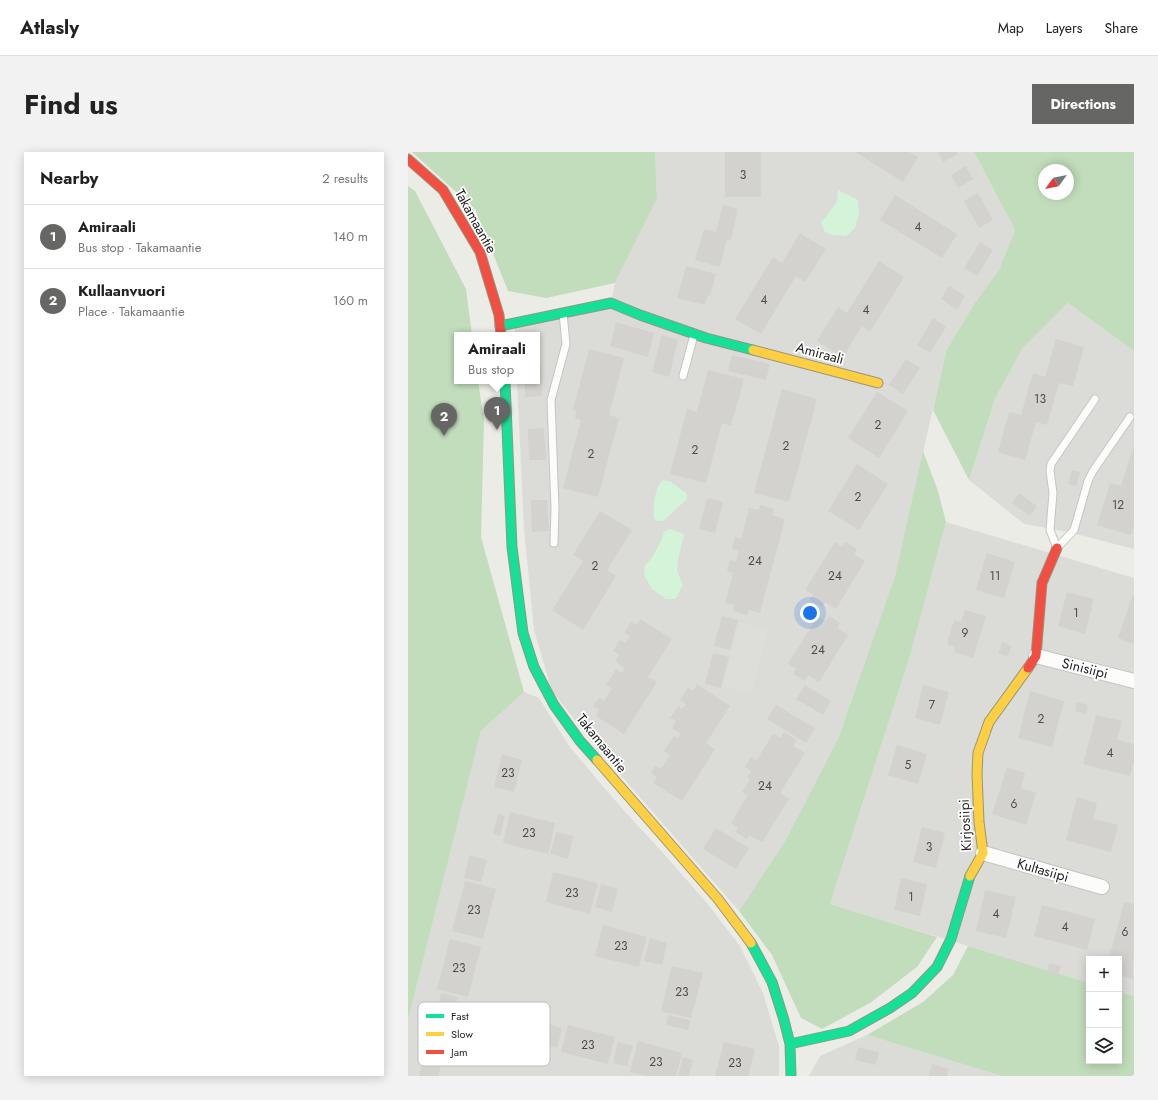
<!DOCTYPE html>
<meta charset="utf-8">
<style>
body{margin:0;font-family:Jost,sans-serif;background:#f2f2f2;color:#222}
.controls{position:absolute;right:12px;bottom:12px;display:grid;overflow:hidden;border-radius:0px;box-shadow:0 2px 10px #0003}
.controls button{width:36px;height:36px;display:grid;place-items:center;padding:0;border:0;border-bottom:1px solid #e0e0e0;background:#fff;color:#222;font:20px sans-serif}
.compass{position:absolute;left:630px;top:12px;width:36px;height:36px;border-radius:50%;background:#fff;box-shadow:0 2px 10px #0003;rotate:237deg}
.you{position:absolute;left:402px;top:461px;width:14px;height:14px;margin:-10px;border:3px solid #fff;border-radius:50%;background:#1a73e8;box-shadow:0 0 0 6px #1a73e833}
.badge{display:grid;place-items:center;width:26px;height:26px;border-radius:50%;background:#666664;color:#fff;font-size:13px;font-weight:700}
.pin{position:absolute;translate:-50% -33px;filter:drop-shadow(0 1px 2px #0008)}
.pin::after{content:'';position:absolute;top:21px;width:14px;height:12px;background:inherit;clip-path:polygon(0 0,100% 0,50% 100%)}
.popup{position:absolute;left:46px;top:180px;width:86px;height:52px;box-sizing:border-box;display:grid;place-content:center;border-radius:0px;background:#fff;filter:drop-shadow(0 1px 3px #0005);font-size:13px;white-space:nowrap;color:#767676}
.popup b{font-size:15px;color:#222}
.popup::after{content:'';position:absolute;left:50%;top:100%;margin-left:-8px;border:8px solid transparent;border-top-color:#fff}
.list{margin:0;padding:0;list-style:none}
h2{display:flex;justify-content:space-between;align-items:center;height:52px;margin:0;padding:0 16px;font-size:17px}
h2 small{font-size:13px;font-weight:400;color:#767676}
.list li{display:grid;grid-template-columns:26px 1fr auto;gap:12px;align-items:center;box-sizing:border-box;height:64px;padding:0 16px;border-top:1px solid #e0e0e0}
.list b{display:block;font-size:15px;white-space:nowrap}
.list p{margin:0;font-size:13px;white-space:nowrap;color:#767676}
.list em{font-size:13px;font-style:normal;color:#767676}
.icon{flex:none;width:22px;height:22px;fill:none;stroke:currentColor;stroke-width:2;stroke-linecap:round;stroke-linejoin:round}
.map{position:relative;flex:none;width:726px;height:924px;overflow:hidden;border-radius:0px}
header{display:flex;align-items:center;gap:24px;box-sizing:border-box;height:56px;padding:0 20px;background:#fff;border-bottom:1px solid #e0e0e0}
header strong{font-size:19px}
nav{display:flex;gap:22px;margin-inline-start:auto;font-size:14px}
.intro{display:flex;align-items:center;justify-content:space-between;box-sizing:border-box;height:96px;padding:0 24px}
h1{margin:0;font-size:28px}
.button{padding:10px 18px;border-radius:0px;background:#666664;color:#fff;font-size:14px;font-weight:700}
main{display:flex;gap:24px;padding:0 24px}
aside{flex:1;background:#fff;border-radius:0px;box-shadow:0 2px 10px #0003}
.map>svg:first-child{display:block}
</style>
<header>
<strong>Atlasly</strong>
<nav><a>Map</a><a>Layers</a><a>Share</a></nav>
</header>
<div class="intro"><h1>Find us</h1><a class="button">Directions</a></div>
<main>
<aside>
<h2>Nearby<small>2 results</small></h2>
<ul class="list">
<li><span class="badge">1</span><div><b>Amiraali</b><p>Bus stop · Takamaantie</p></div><em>140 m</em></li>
<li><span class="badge">2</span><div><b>Kullaanvuori</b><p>Place · Takamaantie</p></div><em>160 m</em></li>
</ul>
</aside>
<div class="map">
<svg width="726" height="924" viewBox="0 0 726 924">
<rect width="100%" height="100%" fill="#ecece7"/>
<!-- residential -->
<path fill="#dbdbd8" d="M247 0H566L607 78 591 118 566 152 538 199 487 424 430 587 377 689 331 759 189 596 144 539 126 478 116 377 109 229H129V183H107V171L203 151 207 131 249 47Z
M660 151 726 199V397L660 380 616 372 561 328 587 247 614 197Z
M538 370 726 426V844L711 840V807H681V831L422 752 502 504Z
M116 540 131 546 161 594 211 653 256 702 298 750 332 794 355 841 371 894V924H0V868L73 579Z
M459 883 594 924H401L412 904Z"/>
<!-- forest -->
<path fill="#c2ddbc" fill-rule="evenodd" d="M4 0H247L249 47 207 131 138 146 100 139 67 57Z
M566 0H726V199L660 151 614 197 587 247 561 328 525 258 538 199 566 152 591 118 607 78ZM636 18H660V42H636Z
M0 34 7 39 58 137 64 183H49V229H70L76 269 73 385 116 540 73 579 0 868Z
M515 299 530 339 538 370 502 504 422 752 529 785 509 815 462 851 414 877 393 866 364 803 331 759 377 689 430 587 487 424Z
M560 794 681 831V909H711V840L726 844V922L724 924H594L459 883 515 850 545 823Z"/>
<!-- park -->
<path fill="#d4f4d9" d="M430 38 450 48 451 62 447 76 438 84 425 83 417 80 413 71 429 50Z
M254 328 263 330 279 342V347L255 369H249L246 366C245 352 246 341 254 328Z
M262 377 276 382 270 408 269 419 275 433 267 447H258L244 437 236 423 237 413 244 406 253 389 256 380Z"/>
<!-- parking -->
<path fill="#ddddda" d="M332 470 360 477 343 543 314 534Z"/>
<!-- building -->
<path fill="#d3d2ce" d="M317 0H353V45H317Z
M447 0H501L510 5 495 30Z
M530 0H549L550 2 535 10Z
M558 14 565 27 550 36 543 23Z
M570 41 585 68 571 76 556 49Z
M487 43 549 82 534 106 472 68Z
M315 53 330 57 323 88 319 87 312 115 287 108 296 77 308 80Z
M392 81 418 97 397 130 388 124 353 182 327 167 365 105 374 111Z
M572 90 585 98 569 124 556 116Z
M471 109 496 125 462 180 454 174 435 205 409 189 430 155 439 161Z
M278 114 308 122 302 144 300 143 297 153 269 146Z
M541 134 557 144 549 158 533 147Z
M525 166 538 175 522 201 509 193Z
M208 170 246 181 240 205 202 194Z
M254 183 270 188 261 225 244 220Z
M648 187 676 195 665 234 651 231 639 273 628 270 617 308 590 300 601 260 613 263 625 221 637 225Z
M181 197 216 206 201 263 211 266 190 345 155 336 173 268 167 266 168 259 165 258Z
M324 203 362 212 358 228 320 219Z
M498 207 512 216 495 242 481 233Z
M129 213H133L134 244 117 245V229H129Z
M300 218 336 227 323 274 314 271 298 331 262 322 279 257 289 260Z
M374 237 409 247 381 350 346 341Z
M469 240 500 259 471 306 440 286Z
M136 276 138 308H121L120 277Z
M726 293V373L723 383 689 373 702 331 713 334Z
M449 312 480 332 451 378 420 359Z
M664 318 672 320 668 334 660 332Z
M611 341 629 354 622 364 604 351Z
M299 346 315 350 307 381 291 377Z
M123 348H139L141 379 124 380Z
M352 353 366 357 364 363 377 367 352 461 341 458 339 463 325 459 326 453 317 451 325 421 319 419 322 408 328 409 331 399 324 397 327 385 333 387 341 356 351 358Z
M192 359 224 378 199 418 208 424 175 478 144 458 175 409 165 403Z
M427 390 434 395 437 390 449 397 446 402 457 409 428 457 417 450 414 455 402 448 405 443 397 438Z
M579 401 607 410 596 446 568 438Z
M659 440 686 447 677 482 650 474Z
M725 442 726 443V492L710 486Z
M557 458 578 464 565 506 546 500 547 495 539 492 546 468 553 470Z
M314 464 330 468 322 498 306 494Z
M410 464 418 469 421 464 432 471 429 476 440 483 411 530 400 523 397 529 385 522 388 517 380 512Z
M232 467 264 487 240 525 249 530 216 582 188 564 191 558 185 554 191 546 196 549 204 536 198 533 208 517 214 521 217 516 207 509 211 503 205 499 212 488 217 491 222 484 216 481 223 470 228 473Z
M595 490 604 494 599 505 590 501Z
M305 501 321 505 313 536 297 532Z
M289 532 322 554 298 591 307 597 274 649 245 631 249 625 243 621 247 614 253 617 262 603 256 599 266 584 270 586 273 582 264 576 268 569 262 566 270 554 274 557 278 552 272 548 280 536 285 539Z
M397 533 423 549 415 563 388 547Z
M515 533 541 540 532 573 507 566Z
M622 539 656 549 644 595 610 586Z
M669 550 680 553 678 562 667 559Z
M368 553 407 576 398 591 359 567Z
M688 563 714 569 709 588 726 592V609L722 624 675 612Z
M376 580 389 588 385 594 397 601 372 641 381 647 354 690 341 683 339 687 328 680 330 676 323 671 340 643 334 640 342 627 339 625 343 619 337 615 343 605 348 609 365 582 372 586Z
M489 593 519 602 510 632 480 623Z
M94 602 114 608 106 640 86 635Z
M599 615 617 621 613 636 628 641 618 673 584 662Z
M669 645 689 651 685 667 710 673 703 700 658 688Z
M102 660 147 671 140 702 95 691Z
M90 662 97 664 92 684 85 682Z
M514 675 537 681 528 716 505 710Z
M308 676 341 696 328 717 295 697Z
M148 680 165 684 160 707 142 702Z
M62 703 79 708 73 730 56 726Z
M145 720 190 731 182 762 138 750Z
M493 726 519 732 512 764 486 758Z
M57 729 88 737 75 787 44 779Z
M193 732 210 737 204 760 187 755Z
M577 738 608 745 598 786 568 779Z
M716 750 726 752 725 827 711 823V807H701Z
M634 753 687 767 679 798 626 784Z
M195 773 239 785 231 815 187 804Z
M242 786 259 791 254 813 236 809Z
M42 787 73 795 60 845 29 837Z
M641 811 653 814 650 823 639 820Z
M264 814 295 821 283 866 253 859Z
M33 841 50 845 44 868 27 863Z
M76 854 84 856 78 876 71 875Z
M89 855 136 867 129 894 82 881Z
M260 863 282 868 280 878 258 873Z
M140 872 154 876 149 896 134 892Z
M160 873 207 885 200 912 153 900Z
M230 889 274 901 268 924H238L222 920Z
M210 890 225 894 219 914 205 911Z
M316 890 347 897 340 924H307Z
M450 895 471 900 468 913 447 908Z
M275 905 285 908 281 924H270Z
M15 909 33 913 30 924H11Z
M524 912 541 917 539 924H521Z"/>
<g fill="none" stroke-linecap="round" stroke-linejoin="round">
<defs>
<path id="lane" d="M275 224 286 183
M687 247 643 312 642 319 645 341 642 378 649 396 666 378 680 329 685 319 722 265
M146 391 147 357 143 248 158 192 155 161"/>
<path id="street" d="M628 504 726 529
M575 701 694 735"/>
<path id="fast" d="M92 174 203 151 232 163 298 186 345 198
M97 229 104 395 115 481 126 515 146 553 172 589 189 608
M343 791 364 830 376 868 382 892 383 924
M382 892 441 879 482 856 504 841 529 815 543 787 562 724"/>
<path id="slow" d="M345 198 470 231
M189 608 310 747 343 791
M562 724 575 701 571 670 569 622 570 601 581 570 620 516"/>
<path id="jam" d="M0 7 35 38 72 100 91 163 93 183
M620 516 628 504 634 431 649 396"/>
</defs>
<!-- lane casing -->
<use href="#lane" stroke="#c5c5c3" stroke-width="9"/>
<!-- street casing -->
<use href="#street" stroke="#c5c5c3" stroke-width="16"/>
<!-- fast casing -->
<use href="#fast" stroke="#92977e" stroke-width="11"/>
<!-- slow casing -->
<use href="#slow" stroke="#92977e" stroke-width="11"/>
<!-- jam casing -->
<use href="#jam" stroke="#92977e" stroke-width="11"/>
<!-- lane -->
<use href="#lane" stroke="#fcfcfb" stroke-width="7"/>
<!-- street -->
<use href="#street" stroke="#fcfcfb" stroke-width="14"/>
<!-- fast -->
<use href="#fast" stroke="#16e098" stroke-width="9"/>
<!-- slow -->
<use href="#slow" stroke="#ffcf43" stroke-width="9"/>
<!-- jam -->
<use href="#jam" stroke="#f24e42" stroke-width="9"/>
</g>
<g text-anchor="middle" stroke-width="3.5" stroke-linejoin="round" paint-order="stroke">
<!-- number labels -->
<g font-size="12" fill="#4b4b4a">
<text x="335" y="27">3</text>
<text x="510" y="79">4</text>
<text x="356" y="152">4</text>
<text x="458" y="162">4</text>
<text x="632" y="251">13</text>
<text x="470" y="277">2</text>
<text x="378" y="298">2</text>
<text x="287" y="302">2</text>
<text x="183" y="306">2</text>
<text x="450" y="349">2</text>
<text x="710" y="357">12</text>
<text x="347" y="413">24</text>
<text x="187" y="418">2</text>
<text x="427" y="428">24</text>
<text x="587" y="428">11</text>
<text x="668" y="465">1</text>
<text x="557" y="485">9</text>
<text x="410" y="502">24</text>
<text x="524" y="557">7</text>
<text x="633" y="571">2</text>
<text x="702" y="605">4</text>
<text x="500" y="617">5</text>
<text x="100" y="625">23</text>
<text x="357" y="638">24</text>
<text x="606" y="656">6</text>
<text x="121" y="685">23</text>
<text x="521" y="699">3</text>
<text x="164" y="745">23</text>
<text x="503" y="749">1</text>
<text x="66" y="762">23</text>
<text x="588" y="766">4</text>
<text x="657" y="779">4</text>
<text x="717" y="784">6</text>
<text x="213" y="798">23</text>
<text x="51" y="820">23</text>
<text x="274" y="844">23</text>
<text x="180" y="897">23</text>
<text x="248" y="914">23</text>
<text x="327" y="915">23</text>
</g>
<!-- street labels -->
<g font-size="14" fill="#1e1e1e" stroke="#fff">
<text transform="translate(68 69) rotate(61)" y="5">Takamaantie</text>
<text transform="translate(412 201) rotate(15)" y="5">Amiraali</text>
<text transform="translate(677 516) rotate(14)" y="5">Sinisiipi</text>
<text transform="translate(194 591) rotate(51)" y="5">Takamaantie</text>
<text transform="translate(557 673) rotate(-93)" y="5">Kirjosiipi</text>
<text transform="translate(635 718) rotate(16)" y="5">Kultasiipi</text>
</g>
</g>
<!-- legend -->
<rect x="10" y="850" width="132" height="64" rx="6" fill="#fff" stroke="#bcbcbc" stroke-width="1"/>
<rect x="18" y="862" width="18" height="4" fill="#16e098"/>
<rect x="18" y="880" width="18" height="4" fill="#ffcf43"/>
<rect x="18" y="898" width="18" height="4" fill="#f24e42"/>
<g font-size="11" fill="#1e1e1e">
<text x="43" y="868">Fast</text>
<text x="43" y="886">Slow</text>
<text x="43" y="904">Jam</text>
</g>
</svg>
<div class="controls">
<button>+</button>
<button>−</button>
<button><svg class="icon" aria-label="layers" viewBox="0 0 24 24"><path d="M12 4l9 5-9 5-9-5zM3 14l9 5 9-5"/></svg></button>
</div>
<svg class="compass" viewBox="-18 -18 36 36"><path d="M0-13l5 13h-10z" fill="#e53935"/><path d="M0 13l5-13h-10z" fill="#767676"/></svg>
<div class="you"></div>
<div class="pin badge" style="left:89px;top:278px">1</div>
<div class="popup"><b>Amiraali</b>Bus stop</div>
<div class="pin badge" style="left:36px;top:284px">2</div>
</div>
</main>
